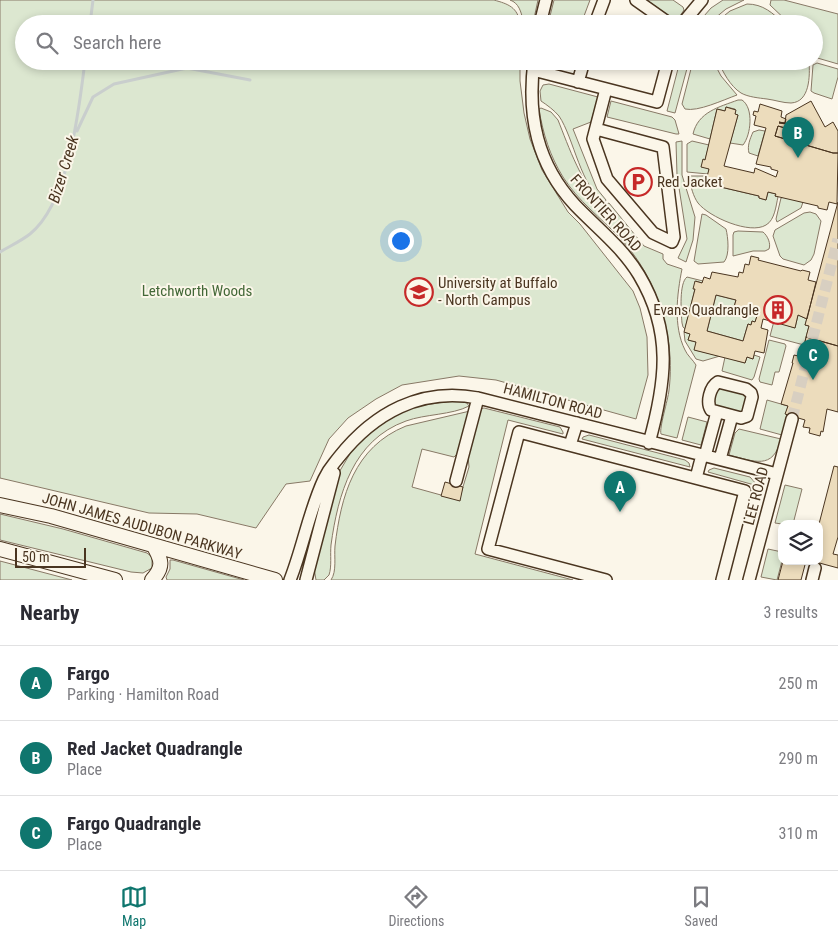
<!DOCTYPE html>
<meta charset="utf-8">
<style>
body{margin:0;font-family:"Roboto Condensed",sans-serif;background:#f2f2f3;color:#2b2b33}
.controls{position:absolute;right:15px;bottom:15px;display:grid;overflow:hidden;border-radius:10px;box-shadow:0 2px 8px #0003}
.controls button{width:45px;height:45px;display:grid;place-items:center;padding:0;border:0;border-bottom:1px solid #e1e1e2;background:#fff;color:#2b2b33;font:25px sans-serif}
.scale{position:absolute;left:15px;bottom:12px;width:71px;box-sizing:border-box;padding-left:5px;border:2px solid #4a3520;border-top:0;font-size:14px;line-height:18px;white-space:nowrap;color:#4a3520;-webkit-text-stroke:4px #fbf6e9;paint-order:stroke}
.you{position:absolute;left:400px;top:240px;width:18px;height:18px;margin:-12px;border:4px solid #fff;border-radius:50%;background:#1a73e8;box-shadow:0 0 0 8px #1a73e833}
.badge{display:grid;place-items:center;width:32px;height:32px;border-radius:50%;background:#0f766e;color:#fff;font-size:16px;font-weight:700}
.pin{position:absolute;translate:-50% -41px;filter:drop-shadow(0 1px 2px #0008)}
.pin::after{content:'';position:absolute;top:26px;width:18px;height:15px;background:inherit;clip-path:polygon(0 0,100% 0,50% 100%)}
.list{margin:0;padding:0;list-style:none}
h2{display:flex;justify-content:space-between;align-items:center;height:65px;margin:0;padding:0 20px;font-size:21px}
h2 small{font-size:16px;font-weight:400;color:#7c7c81}
.list li{display:grid;grid-template-columns:32px 1fr auto;gap:15px;align-items:center;box-sizing:border-box;height:75px;padding:0 20px;border-top:1px solid #e1e1e2}
.list b{display:block;font-size:19px;white-space:nowrap}
.list p{margin:0;font-size:16px;white-space:nowrap;color:#7c7c81}
.list em{font-size:16px;font-style:normal;color:#7c7c81}
.icon{flex:none;width:28px;height:28px;fill:none;stroke:currentColor;stroke-width:2;stroke-linecap:round;stroke-linejoin:round}
.map{position:relative;flex:none;width:838px;height:580px;overflow:hidden}
.search{position:absolute;background:#fff;box-shadow:0 2px 8px #0003;left:15px;right:15px;top:15px;height:55px;display:flex;align-items:center;gap:12px;box-sizing:border-box;padding:0 18px;border-radius:28px;color:#7c7c81;font-size:19px}
.sheet{height:290px;background:#fff}
nav{display:flex;justify-content:space-around;align-items:center;box-sizing:border-box;height:70px;border-top:1px solid #e1e1e2;background:#fff;font-size:14px;color:#7c7c81}
nav a{display:grid;justify-items:center;gap:2px}
nav .on{color:#0f766e}
.map>svg:first-child{display:block}
</style>
<div class="map">
<svg width="838" height="580" viewBox="0 0 838 580">
<rect width="100%" height="100%" fill="#fbf6e9"/>
<!-- green -->
<path fill="#dce7d0" stroke="#887966" d="M0 0H494C508 4 518 7 520 24H24V61H520V81L524 113 530 139 542 170 568 212 580 224 633 291 640 308 647 337 648 375 636 419 496 380 459 376 402 385 376 399 348 418 329 439 310 481 286 484 256 528 197 514 149 513 0 478Z
M510 0H538L533 23 523 20C521 12 519 3 510 0Z
M554 0H590L581 24H548Z
M647 0H673L683 7 684 10 678 19H673Z
M723 0H744L726 9 708 24H697L711 8Z
M771 0H784L838 14V64L814 57V24H790L770 5Z
M747 4C763 4 773 13 784 24H714L730 11Z
M680 61H689L675 113 667 111Z
M693 61H713L721 76 737 95C723 100 698 112 685 109L682 104Z
M718 61H809C810 76 810 102 791 103 783 103 775 100 767 99 759 98 748 97 741 93 730 86 723 72 718 61Z
M817 63 838 69V77L832 99 814 93 811 91 813 65Z
M549 84 598 97 591 122 573 129 597 189 606 200 605 202C581 189 574 138 559 116 554 110 547 105 541 101L540 91 543 85Z
M738 100H742C754 108 751 135 743 145L730 143 738 115 735 114V109L726 107 725 111 717 109 710 139 693 134C698 112 719 107 738 100Z
M611 101 672 117 675 120 679 134H676L607 117Z
M541 108 551 112 558 120C568 145 583 189 605 205L609 203 644 246 663 254V259L667 264 682 269C677 294 673 326 685 350 687 355 693 360 696 365L677 438 661 434C659 428 668 400 669 390 673 358 668 323 655 293 647 273 635 254 620 238 601 218 578 201 563 177 550 156 543 134 539 109Z
M759 130 765 131 758 156 749 153C747 146 750 139 753 132Z
M682 141V175L695 217 693 240 686 262 678 258 687 239 677 175 676 142Z
M692 141 709 145 705 160H703L709 169 708 174 687 172V144Z
M691 176H707L713 179 712 185 759 196V198L766 200 768 192 776 194 775 196 778 197C776 205 775 220 766 225 750 235 709 217 698 203 693 196 691 187 689 178Z
M784 197 803 202 801 208 777 222 776 219 781 198Z
M810 212 816 214 821 221 814 254 811 260 804 265 783 259 780 256 773 236 775 230 804 213Z
M702 214 706 215 726 229C728 237 730 255 724 262L698 264 694 261Z
M738 231 763 232C768 236 771 244 769 249L765 251H753L733 256V235L734 232Z
M687 277 703 281 702 283 696 281 695 289 685 329 683 327 682 323C681 312 679 283 687 277Z
M716 295 736 300 734 307 758 313 755 322 752 321 751 325 748 324 743 341 707 331Z
M798 315 807 319 805 325 809 326 804 345 770 336 774 321 795 328Z
M684 332 690 334 688 340 696 342 695 350 720 356 703 361 696 359 685 341Z
M769 340 785 344 786 346 779 372H775L772 385 760 382 759 379Z
M754 355 760 357 754 377 752 380 722 371 725 357 745 363 747 357 753 359Z
M717 387 747 394 742 413 713 405Z
M767 400 788 406 786 414 787 415 782 435 760 429Z
M453 401 466 402 469 406C452 415 425 414 406 421 353 440 338 494 331 545 330 555 332 566 329 575L324 580H316L314 568 338 474 354 447 369 433 391 417 403 412 416 406Z
M484 408 560 427 563 432V434L508 420 475 554 573 580H331C337 571 334 557 335 546 341 496 354 447 406 426L470 411 461 450 454 457 422 449 412 487 459 500 469 467 468 456 480 409Z
M688 417 707 422 701 445 682 440Z
M739 429 781 439C773 471 754 461 729 455L735 433Z
M589 435 685 460 689 463 690 467 582 439 583 437Z
M714 468 750 477 758 486 708 472 709 470Z
M785 485 802 489 793 524H782L775 523Z
M0 514 63 529 147 553 152 557V568L143 573 131 572 0 540Z
M768 549 782 552V561L777 580 761 577Z
M170 560H173L244 580H167L166 577 170 569Z
M0 561 72 580H0Z"/>
<g fill="none" stroke-linecap="round" stroke-linejoin="round">
<!-- stream -->
<path stroke="#c9cecd" stroke-width="3" d="M90 24 93 0
M77 131 93 97 114 84 187 68 250 80
M0 252C10 246 21 241 30 234 69 203 79 109 85 61"/>
</g>
<!-- building -->
<path fill="#ecdcbc" stroke="#4a3520" fill-rule="evenodd" d="M811 101 825 127 833 122 838 131V153H833L775 136 778 126 785 128 786 124 779 122 785 123 786 115Z
M760 104 782 111 781 117 786 119 785 123H779L786 124 785 128 778 126 775 136 833 153H838L837 204 829 202 827 210 818 208V206L775 196 776 194 768 192 766 200 759 198V196L712 185 713 179 707 177 709 169 701 167 703 159 705 160 717 109 725 111 726 107 736 110 735 114 738 115 724 166 754 173 755 168 776 177 778 171 771 169V167L756 164 766 128 754 125 756 116 753 115 754 111 758 112Z
M838 202V346L806 337 809 326 805 325Z
M751 256 759 258 758 260 801 271 802 270 810 272 808 280 816 282 807 319 798 315 795 328 763 319 761 328 768 330 764 353 755 351 753 359 747 357 745 363 694 350 696 342 688 340 690 334 684 332 695 289H693L695 281 702 283 704 277 710 279 712 272 738 277 739 272 743 273 745 264 749 265ZM716 295 736 300 734 307 758 313 755 322 752 321 751 325 748 324 743 341 707 331Z
M806 337 838 346V412L827 409 823 432 821 431 820 436 809 433 810 428 803 427 805 420 785 414 788 406 781 404 793 363H792L794 355 802 357Z
M834 466 838 467V537L833 554 838 555V568L812 561H819V524Z
M445 482 463 487 460 501 441 496Z
M783 561H806L801 580H778Z"/>
<g fill="none" stroke-linecap="round" stroke-linejoin="round">
<!-- minor-tunnel -->
<path stroke="#d8cfc1" stroke-width="11" stroke-dasharray="11 5.5" stroke-linecap="butt" d="M792 419 838 239"/>
<defs>
<path id="minor" d="M636 0 670 24
M540 24 546 0
M595 24 604 0
M682 24 702 0
M534 61C527 116 537 164 575 205 597 228 622 247 639 275 673 332 666 382 649 443
M533 70 657 102 668 61
M578 82 584 61
M596 129 663 147 674 237 672 242 653 233 607 179 593 139 606 89
M718 382 746 389 751 393 752 397 747 416 741 418 711 410C706 402 710 387 718 382Z
M570 445 577 423
M705 456 717 412
M720 459 732 416
M696 478 702 455
M456 481 478 398
M290 580C303 547 309 511 324 479 329 468 332 466 339 457 374 413 421 387 478 398L777 474
M306 580 334 473
M606 580 488 549 519 432 745 491 722 580
M749 580 792 419
M812 580 815 568"/>
<path id="major" d="M0 505 51 516 275 580
M0 549 115 580
M152 580C164 567 162 560 153 545"/>
</defs>
<!-- minor casing -->
<use href="#minor" stroke="#4a3520" stroke-width="14"/>
<!-- major casing -->
<use href="#major" stroke="#4a3520" stroke-width="16"/>
<!-- minor -->
<use href="#minor" stroke="#fbf6e9" stroke-width="11"/>
<!-- major -->
<use href="#major" stroke="#fbf6e9" stroke-width="14"/>
</g>
<!-- icons -->
<defs>
<symbol id="parking-ring" viewBox="-11 -11 22 22"><circle r="9.5" fill="#fbf6e9" stroke="#c62828" stroke-width="1.5"/><path d="M-3.5-5.5H1a3.5 3.5 0 0 1 0 7H-1V5.5H-3.5ZM-1-3.4V-.6H.8a1.4 1.4 0 0 0 0-2.8Z" fill="#c62828"/></symbol>
<symbol id="university-ring" viewBox="-11 -11 22 22"><circle r="9.5" fill="#fbf6e9" stroke="#c62828" stroke-width="1.5"/><path d="M0-5L7-2L0 1L-7-2ZM-4 1L0 2.5L4 1V4Q0 6-4 4Z" fill="#c62828"/></symbol>
<symbol id="building-ring" viewBox="-11 -11 22 22"><circle r="9.5" fill="#fbf6e9" stroke="#c62828" stroke-width="1.5"/><path d="M-4-6H4V6H1V3H-1V6H-4ZM-2.5-4.3h1.7v1.8h-1.7ZM.8-4.3h1.7v1.8H.8ZM-2.5-1h1.7V.8h-1.7ZM.8-1h1.7V.8H.8Z" fill="#c62828"/></symbol>
</defs>
<g fill-rule="evenodd">
<use href="#parking-ring" x="622" y="166" width="32" height="32"/>
<use href="#university-ring" x="403" y="276" width="32" height="32"/>
<use href="#building-ring" x="762" y="294" width="32" height="32"/>
</g>
<g text-anchor="middle" stroke-width="4" stroke-linejoin="round" paint-order="stroke">
<!-- poi labels -->
<g font-size="15" fill="#4a3520" stroke="#fbf6e9" text-anchor="start">
<text x="657" y="187">Red Jacket</text>
<text x="438" y="288">University at Buffalo<tspan x="438" dy="17">- North Campus</tspan></text>
<text x="759" y="315" text-anchor="end">Evans Quadrangle</text>
</g>
<!-- street labels -->
<g font-size="15" fill="#4a3520" stroke="#fbf6e9">
<text transform="translate(606 213) rotate(48)" y="5">FRONTIER ROAD</text>
<text transform="translate(553 401) rotate(15)" y="5">HAMILTON ROAD</text>
<text transform="translate(756 496) rotate(-75)" y="5">LEE ROAD</text>
<text transform="translate(142 526) rotate(16)" y="5">JOHN JAMES AUDUBON PARKWAY</text>
</g>
<!-- park labels -->
<g font-size="15" fill="#436837" stroke="#fbf6e9">
<text x="197" y="296">Letchworth Woods</text>
</g>
<!-- water labels -->
<g font-size="16" font-style="italic" fill="#4a3520" stroke="#fbf6e9">
<text transform="translate(63 169) rotate(-73)" y="6">Bizer Creek</text>
</g>
</g>
</svg>
<div class="controls">
<button><svg class="icon" aria-label="layers" viewBox="0 0 24 24"><path d="M12 4l9 5-9 5-9-5zM3 14l9 5 9-5"/></svg></button>
</div>
<div class="scale">50 m</div>
<div class="you"></div>
<div class="pin badge" style="left:620px;top:512px">A</div>
<div class="pin badge" style="left:798px;top:158px">B</div>
<div class="pin badge" style="left:813px;top:380px">C</div>
<div class="search"><svg class="icon" aria-label="search" viewBox="0 0 24 24"><circle cx="10" cy="10" r="6"/><path d="M15 15l6 6"/></svg>Search here</div>
</div>
<section class="sheet">
<h2>Nearby<small>3 results</small></h2>
<ul class="list">
<li><span class="badge">A</span><div><b>Fargo</b><p>Parking · Hamilton Road</p></div><em>250 m</em></li>
<li><span class="badge">B</span><div><b>Red Jacket Quadrangle</b><p>Place</p></div><em>290 m</em></li>
<li><span class="badge">C</span><div><b>Fargo Quadrangle</b><p>Place</p></div><em>310 m</em></li>
</ul>
</section>
<nav>
<a class="on"><svg class="icon" aria-label="map" viewBox="0 0 24 24"><path d="M3 6l6-2 6 2 6-2v14l-6 2-6-2-6 2zM9 4v14M15 6v14"/></svg>Map</a>
<a><svg class="icon" aria-label="directions" viewBox="0 0 24 24"><path d="M12 3l9 9-9 9-9-9zM9 14v-3h6M13 9l2 2-2 2"/></svg>Directions</a>
<a><svg class="icon" aria-label="saved" viewBox="0 0 24 24"><path d="M7 4h10v16l-5-4-5 4z"/></svg>Saved</a>
</nav>
